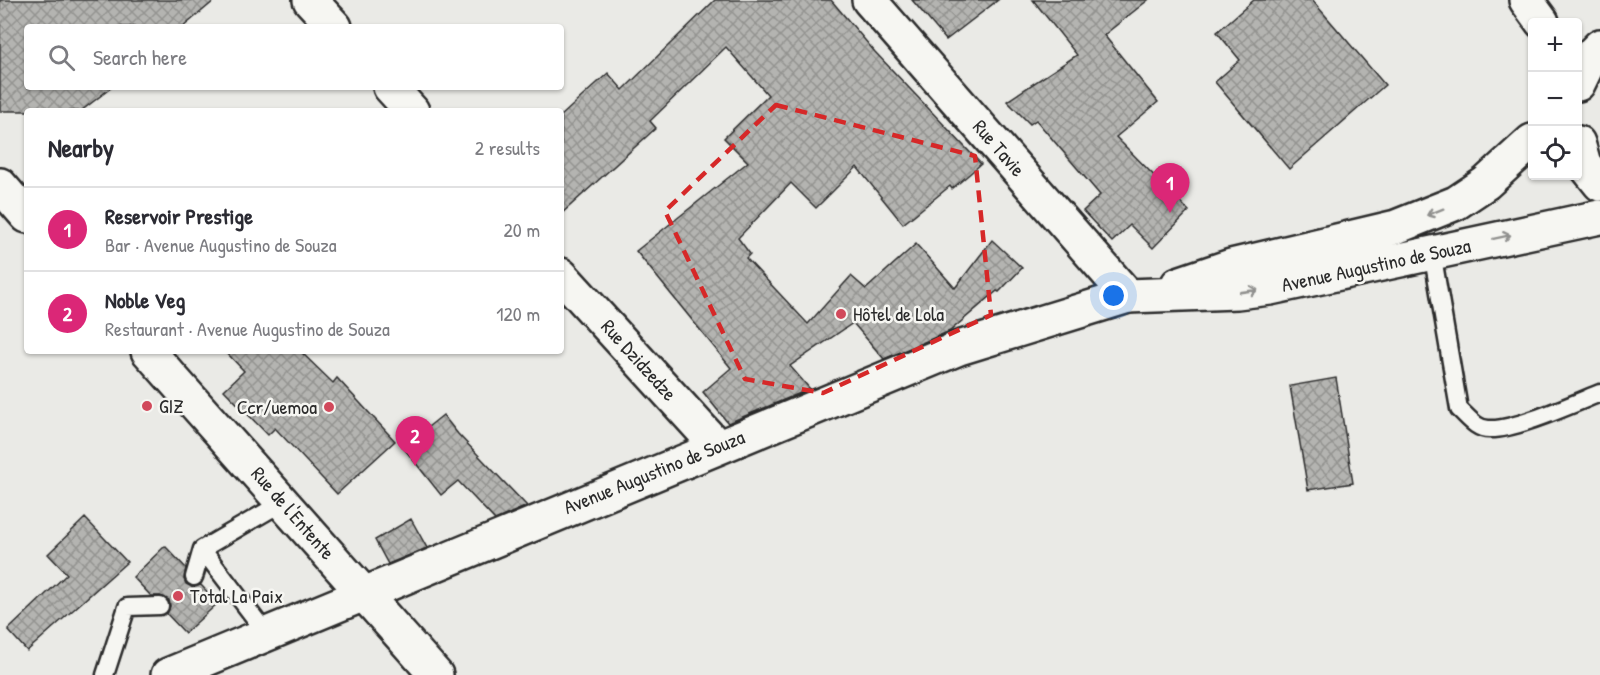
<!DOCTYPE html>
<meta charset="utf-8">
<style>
body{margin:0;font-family:"Patrick Hand",sans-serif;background:#f7f7f7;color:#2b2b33}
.controls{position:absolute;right:18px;top:18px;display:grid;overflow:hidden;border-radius:6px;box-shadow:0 2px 4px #0004}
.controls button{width:54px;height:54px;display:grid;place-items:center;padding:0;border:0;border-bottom:2px solid #e1e1e2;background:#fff;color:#2b2b33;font:30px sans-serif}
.you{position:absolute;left:1114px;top:296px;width:21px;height:21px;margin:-15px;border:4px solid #fff;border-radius:50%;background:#1a73e8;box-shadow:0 0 0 9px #1a73e833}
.badge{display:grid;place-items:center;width:39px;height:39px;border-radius:50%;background:#db2777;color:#fff;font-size:20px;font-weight:700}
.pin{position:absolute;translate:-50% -50px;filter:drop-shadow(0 2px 3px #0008)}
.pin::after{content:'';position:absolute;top:32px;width:21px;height:18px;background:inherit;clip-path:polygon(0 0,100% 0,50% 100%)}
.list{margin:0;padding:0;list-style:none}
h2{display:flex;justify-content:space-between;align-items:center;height:78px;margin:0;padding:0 24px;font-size:26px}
h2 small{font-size:20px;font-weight:400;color:#7c7c81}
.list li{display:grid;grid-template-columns:39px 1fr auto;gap:18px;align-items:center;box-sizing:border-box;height:84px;padding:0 24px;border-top:2px solid #e1e1e2}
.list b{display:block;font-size:22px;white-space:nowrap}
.list p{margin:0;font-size:20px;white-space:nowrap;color:#7c7c81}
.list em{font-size:20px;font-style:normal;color:#7c7c81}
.icon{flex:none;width:33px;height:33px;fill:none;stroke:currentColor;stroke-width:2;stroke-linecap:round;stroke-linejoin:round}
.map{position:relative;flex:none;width:1600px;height:675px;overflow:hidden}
.search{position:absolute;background:#fff;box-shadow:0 2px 4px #0004;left:24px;top:24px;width:540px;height:66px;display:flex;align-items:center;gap:15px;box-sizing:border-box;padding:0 21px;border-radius:6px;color:#7c7c81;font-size:22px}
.panel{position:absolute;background:#fff;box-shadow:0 2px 4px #0004;left:24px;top:108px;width:540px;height:246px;border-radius:6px}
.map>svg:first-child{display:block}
</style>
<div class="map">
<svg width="1600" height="675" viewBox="0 0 1600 675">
<defs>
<pattern id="building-cross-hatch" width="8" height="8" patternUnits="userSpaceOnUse" patternTransform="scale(1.5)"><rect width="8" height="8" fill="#b4b4b1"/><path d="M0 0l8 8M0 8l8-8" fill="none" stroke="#939390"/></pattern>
</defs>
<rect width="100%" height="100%" fill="#eaeae6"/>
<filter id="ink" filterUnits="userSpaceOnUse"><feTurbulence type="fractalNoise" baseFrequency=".0167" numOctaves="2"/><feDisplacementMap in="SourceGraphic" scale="12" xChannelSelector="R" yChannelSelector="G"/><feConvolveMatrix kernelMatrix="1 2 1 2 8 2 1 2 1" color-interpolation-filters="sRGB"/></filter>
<g filter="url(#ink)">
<!-- building -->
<path fill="url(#building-cross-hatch)" stroke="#2b2b2b" stroke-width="1.5" d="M0 0H215L183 27H27V87H112L81 111H0Z
M715 0H831L875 52 981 164 952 189 950 186 903 224 857 167 816 208 791 183 738 238 750 254 746 258 808 324 851 276 866 289 916 244 955 288 992 240 1022 268 999 292 997 291 950 331 884 359 853 323 790 366 810 389 728 423 703 392 731 368 636 251 748 162 724 138 768 95 726 47 650 121 656 128 561 214V116L608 73 623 90Z
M912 0H998L946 40Z
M1033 0H1148L1104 35 1158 102 1116 137 1189 211 1153 248 1130 225 1112 242 1083 211 1100 195 1036 120 1030 124 1007 101 1077 55Z
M1254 0H1312L1385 85 1289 169 1215 82 1240 60 1217 32Z
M225 351H300L333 383 337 378 395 441 337 494 275 428 268 435 224 390 244 371Z
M1336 378 1353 483 1308 490 1290 386Z
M443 415 458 434 527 506 495 520 458 481 441 495 403 447Z
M85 518 127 562 27 651 8 630 67 574 48 554Z
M411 519 427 548 388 564 375 540Z
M165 546 186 568 184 579 186 584 192 587 201 585 218 603 185 633 167 614 170 606 169 600 160 596H151L133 577Z"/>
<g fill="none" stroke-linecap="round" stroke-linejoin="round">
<defs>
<path id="service" d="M1432 252 1459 409C1468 417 1476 429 1489 429 1513 431 1575 403 1600 393
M202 549 266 633
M194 577 202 549 283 502
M105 675 127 607 160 606"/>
<path id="minor" d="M310 0 335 27
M869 0 1128 296
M390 87 412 111
M561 275 717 446"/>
<path id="tertiary" d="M0 185 27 216
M148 351 436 675"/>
<path id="secondary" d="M1178 284 1231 266 1396 227 1456 203 1486 183 1532 141
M168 675 959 348 1128 296 1237 292 1270 288 1600 217"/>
<path id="trunk" d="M1526 0 1542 22
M1578 84 1593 53 1600 46
M1578 143 1584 164 1600 184"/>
</defs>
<!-- service casing -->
<use href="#service" stroke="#2b2b2b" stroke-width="21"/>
<!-- minor casing -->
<use href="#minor" stroke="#2b2b2b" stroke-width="38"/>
<!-- tertiary casing -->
<use href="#tertiary" stroke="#2b2b2b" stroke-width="38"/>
<!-- secondary casing -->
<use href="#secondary" stroke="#2b2b2b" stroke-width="38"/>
<!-- trunk casing -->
<use href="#trunk" stroke="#2b2b2b" stroke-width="38"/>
<!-- service -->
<use href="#service" stroke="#f6f6f2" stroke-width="16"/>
<!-- minor -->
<use href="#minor" stroke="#f6f6f2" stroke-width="33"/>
<!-- tertiary -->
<use href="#tertiary" stroke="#f6f6f2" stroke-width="33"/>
<!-- secondary -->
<use href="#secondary" stroke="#f6f6f2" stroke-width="33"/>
<!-- trunk -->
<use href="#trunk" stroke="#f6f6f2" stroke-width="33"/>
</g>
<!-- one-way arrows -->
<defs><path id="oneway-shaft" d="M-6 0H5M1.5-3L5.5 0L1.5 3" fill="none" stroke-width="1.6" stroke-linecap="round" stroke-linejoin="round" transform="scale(1.5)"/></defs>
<g stroke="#90908e">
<use href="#oneway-shaft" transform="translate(1435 212) rotate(158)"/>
<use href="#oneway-shaft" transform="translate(1502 237) rotate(-12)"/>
<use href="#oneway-shaft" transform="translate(1249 291) rotate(-8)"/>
</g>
</g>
<!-- marked area -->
<path fill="none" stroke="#d62828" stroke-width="4.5" stroke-dasharray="12 8" stroke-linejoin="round" d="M776 105 975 156 991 315 823 393 745 379 665 211Z"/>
<!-- markers -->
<g fill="#d1495b" stroke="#f6f6f2" stroke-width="2">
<circle cx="841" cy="314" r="6"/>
<circle cx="147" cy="406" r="6"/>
<circle cx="329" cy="407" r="6"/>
<circle cx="178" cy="596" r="6"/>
</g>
<g text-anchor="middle" stroke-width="5" stroke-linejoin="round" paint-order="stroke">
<!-- street labels -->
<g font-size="20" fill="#2b2b2b" stroke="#f6f6f2">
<text transform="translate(999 148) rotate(49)" y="7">Rue Tavie</text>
<text transform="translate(1376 265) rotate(-12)" y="7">Avenue Augustino de Souza</text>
<text transform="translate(639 360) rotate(48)" y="7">Rue Dzidzedze</text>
<text transform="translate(654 472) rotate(-22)" y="7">Avenue Augustino de Souza</text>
<text transform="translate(293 513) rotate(49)" y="7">Rue de l'Entente</text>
</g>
<!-- poi labels -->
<g font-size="20" fill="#2b2b2b" stroke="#f6f6f2" text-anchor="start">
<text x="853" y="321">Hôtel de Lola</text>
<text x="159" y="413">GIZ</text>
<text x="317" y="414" text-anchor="end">Ccr/uemoa</text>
<text x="190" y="603">Total La Paix</text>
</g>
</g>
</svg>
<div class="controls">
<button>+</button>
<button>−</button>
<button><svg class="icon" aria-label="locate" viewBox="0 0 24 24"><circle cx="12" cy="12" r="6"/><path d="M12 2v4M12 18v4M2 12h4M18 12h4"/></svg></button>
</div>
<div class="you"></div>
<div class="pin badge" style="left:1170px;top:213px">1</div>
<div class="pin badge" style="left:415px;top:466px">2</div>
<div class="search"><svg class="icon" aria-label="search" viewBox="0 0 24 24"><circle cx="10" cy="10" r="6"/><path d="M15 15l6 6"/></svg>Search here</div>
<section class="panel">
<h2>Nearby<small>2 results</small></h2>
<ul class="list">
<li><span class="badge">1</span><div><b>Reservoir Prestige</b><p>Bar · Avenue Augustino de Souza</p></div><em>20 m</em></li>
<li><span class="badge">2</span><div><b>Noble Veg</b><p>Restaurant · Avenue Augustino de Souza</p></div><em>120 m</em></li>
</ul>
</section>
</div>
